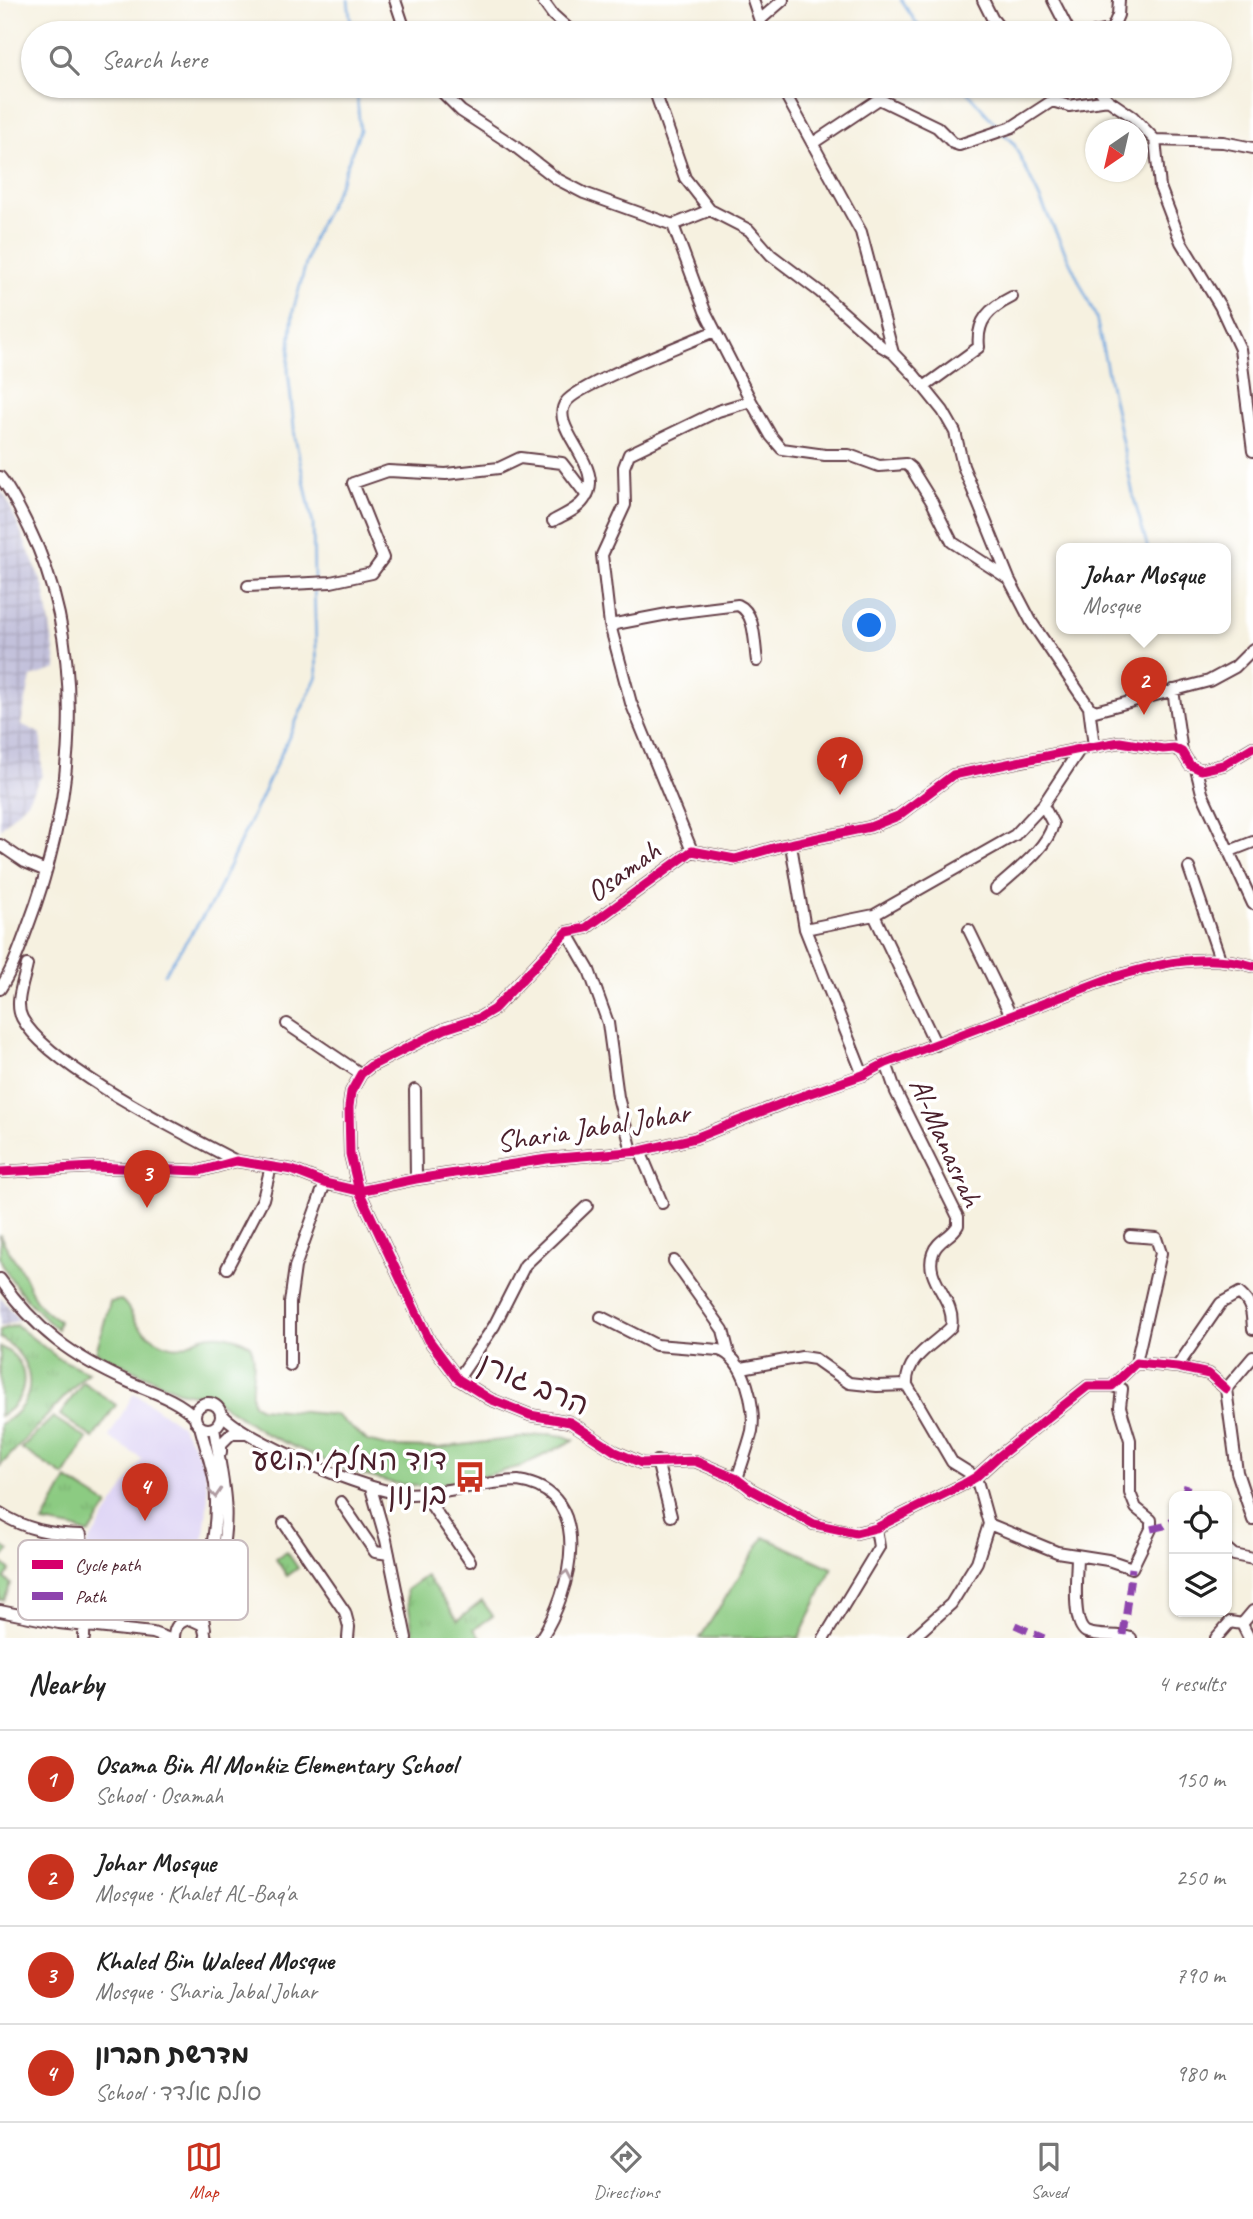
<!DOCTYPE html>
<meta charset="utf-8">
<style>
body{margin:0;font-family:Caveat,"Playpen Sans Hebrew",sans-serif;background:#f2f2f2;color:#222}
.controls{position:absolute;right:21px;bottom:21px;display:grid;overflow:hidden;border-radius:14px;box-shadow:0 2px 5px #0004}
.controls button{width:63px;height:63px;display:grid;place-items:center;padding:0;border:0;border-bottom:2px solid #e0e0e0;background:#fff;color:#222;font:35px sans-serif}
.compass{position:absolute;left:1085px;top:119px;width:63px;height:63px;border-radius:50%;background:#fff;box-shadow:0 2px 5px #0004;rotate:214deg}
.you{position:absolute;left:870px;top:626px;width:24px;height:24px;margin:-18px;border:5px solid #fff;border-radius:50%;background:#1a73e8;box-shadow:0 0 0 10px #1a73e833}
.badge{display:grid;place-items:center;width:46px;height:46px;border-radius:50%;background:#c8321e;color:#fff;font-size:23px;font-weight:700}
.pin{position:absolute;translate:-50% -58px;filter:drop-shadow(0 2px 4px #0008)}
.pin::after{content:'';position:absolute;top:37px;width:24px;height:21px;background:inherit;clip-path:polygon(0 0,100% 0,50% 100%)}
.popup{position:absolute;left:1056px;top:543px;width:175px;height:91px;box-sizing:border-box;display:grid;place-content:center;border-radius:14px;background:#fff;filter:drop-shadow(0 2px 5px #0005);font-size:23px;white-space:nowrap;color:#767676}
.popup b{font-size:26px;color:#222}
.popup::after{content:'';position:absolute;left:50%;top:100%;margin-left:-14px;border:14px solid transparent;border-top-color:#fff}
.list{margin:0;padding:0;list-style:none}
h2{display:flex;justify-content:space-between;align-items:center;height:91px;margin:0;padding:0 28px;font-size:30px}
h2 small{font-size:23px;font-weight:400;color:#767676}
.list li{display:grid;grid-template-columns:46px 1fr auto;gap:21px;align-items:center;box-sizing:border-box;height:98px;padding:0 28px;border-top:2px solid #e0e0e0}
.list b{display:block;font-size:26px;white-space:nowrap}
.list p{margin:0;font-size:23px;white-space:nowrap;color:#767676}
.list em{font-size:23px;font-style:normal;color:#767676}
.icon{flex:none;width:38px;height:38px;fill:none;stroke:currentColor;stroke-width:2;stroke-linecap:round;stroke-linejoin:round}
.map{position:relative;flex:none;width:1253px;height:1638px;overflow:hidden}
.search{position:absolute;background:#fff;box-shadow:0 2px 5px #0004;left:21px;right:21px;top:21px;height:77px;display:flex;align-items:center;gap:18px;box-sizing:border-box;padding:0 24px;border-radius:38px;color:#767676;font-size:26px}
.sheet{height:483px;background:#fff}
nav{display:flex;justify-content:space-around;align-items:center;box-sizing:border-box;height:98px;border-top:2px solid #e0e0e0;background:#fff;font-size:19px;color:#767676}
nav a{display:grid;justify-items:center;gap:4px}
nav .on{color:#c8321e}
.map>svg:first-child{display:block}
</style>
<div class="map">
<svg width="1253" height="1638" viewBox="0 0 1253 1638">
<defs>
<pattern id="industrial-grid" width="8" height="8" patternUnits="userSpaceOnUse" patternTransform="scale(1.75)"><rect width="8" height="8" fill="#c3c1db"/><path d="M0 4h8M4 0v8" fill="none" stroke="#a9a5bc"/></pattern>
<pattern id="park-tufts" width="24" height="20" patternUnits="userSpaceOnUse" patternTransform="scale(1.75)"><rect width="24" height="20" fill="#8ccb82"/><path d="M3 7l-1-3M5 7V3M7 7l1-3M15 17l-1-3M17 17v-4M19 17l1-3" fill="none" stroke="#7aae70"/></pattern>
</defs>
<rect width="100%" height="100%" fill="#fff"/>
<filter id="ink" filterUnits="userSpaceOnUse"><feTurbulence type="fractalNoise" baseFrequency=".0143" numOctaves="2"/><feDisplacementMap in="SourceGraphic" scale="14" xChannelSelector="R" yChannelSelector="G"/><feConvolveMatrix kernelMatrix="1 2 1 2 8 2 1 2 1" color-interpolation-filters="sRGB"/></filter>
<filter id="wash" filterUnits="userSpaceOnUse"><feTurbulence type="fractalNoise" baseFrequency=".00686" numOctaves="4" result="noise"/><feDisplacementMap in="SourceGraphic" scale="28" xChannelSelector="R" yChannelSelector="G"/><feGaussianBlur stdDeviation="1.57" result="paint"/><feColorMatrix in="noise" values="0 0 0 0 0 0 0 0 0 0 0 0 0 0 0 0 0 1.4 0 .05"/><feComposite in="paint" operator="in"/></filter>
<g filter="url(#wash)">
<rect width="100%" height="100%" fill="#f6f1e0"/>
<!-- built -->
<path fill="#dfd5f5" d="M134 1393 180 1425 195 1447 205 1468 208 1499 201 1558 168 1551 132 1622 90 1618 86 1547 142 1459 109 1437Z"/>
<!-- industrial -->
<path fill="url(#industrial-grid)" d="M0 489 7 499 44 588 57 669 31 677 21 724 41 734 42 775 27 801 0 829Z
M0 1296 19 1320 0 1327Z"/>
<!-- green -->
<path fill="#8ccb82" stroke="#6b7556" stroke-width="2" d="M0 1234C4 1245 10 1253 17 1263 34 1289 28 1302 59 1321L57 1329C41 1316 3 1276 0 1256 0 1249 0 1241 0 1234Z
M121 1300C130 1307 130 1313 136 1322 142 1332 160 1344 172 1346 184 1349 192 1340 202 1337 218 1332 237 1336 250 1345 259 1363 248 1384 253 1404L261 1408 336 1415 367 1441 391 1447 438 1448 549 1434 564 1436 574 1440 522 1466 466 1481 418 1486 393 1483 348 1471 266 1434 217 1401 203 1396 178 1391 96 1352 110 1302Z
M0 1347C34 1361 29 1401 0 1416Z
M83 1382 116 1405 93 1438 60 1415Z
M53 1417 87 1439 64 1476 21 1448Z
M764 1537 832 1568 799 1638H700Z
M0 1545 9 1551 0 1561 10 1570 5 1578 11 1584 4 1600H0Z"/>
<!-- park -->
<path fill="url(#park-tufts)" stroke="#6b7556" stroke-width="2" d="M16 1325 58 1358 88 1372 0 1466V1424C41 1404 37 1359 0 1338V1330Z
M67 1479 108 1505 89 1534 73 1528 43 1523Z
M287 1552 298 1568 287 1576 276 1559Z
M426 1576 458 1620 482 1601 493 1616 474 1629 480 1638H414L406 1590Z"/>
<g fill="none" stroke-linecap="round" stroke-linejoin="round">
<!-- stream -->
<path stroke="#70a6de" stroke-width="2.5" d="M348 0 352 33
M901 0 923 33
M962 86 999 128
M1003 133 1014 144 1096 317 1134 499 1148 549
M314 578 313 524 295 437 288 370 293 311 313 238 341 181 360 130 356 86
M164 974 212 903 317 676 314 585"/>
</g>
</g>
<g filter="url(#ink)">
<g fill="none" stroke-linecap="round" stroke-linejoin="round">
<defs>
<path id="minor" d="M395 0 406 33
M542 0 553 15 573 33
M753 0 764 33
M983 0 992 18 1004 33
M1053 0 1070 33
M760 20 783 0
M1094 33 1112 29 1118 15 1119 0
M436 86 461 111 513 145 557 179 584 193 673 225 710 210
M653 86 685 178 710 210 749 230 771 255 820 292 881 346 893 353 914 375 943 411 955 432 963 466 1009 579 1032 623 1089 707 1094 746
M783 86 788 99 861 232 893 353
M1096 86 1108 100 1133 117 1155 140 1223 142 1253 148
M1155 140 1160 187 1181 242 1220 306 1240 349 1253 451
M813 143 879 99 937 127 953 143 959 145 1012 127 1052 101 1069 106 1108 100
M673 225 705 311 751 401 771 436 782 449 825 455H849L879 466 906 464 911 468 932 502 952 542 1009 579
M924 387 979 347C976 320 990 308 1012 297
M0 477C12 492 20 510 29 528 89 650 75 802 28 926 20 947 13 969 0 989
M553 521C563 515 577 510 584 500 609 468 547 428 566 402 577 385 690 342 715 331
M248 586 331 582 372 573 383 558 353 483 388 471 446 474 499 468 520 458 562 463 587 496
M610 625 673 613 738 605C756 613 754 643 757 661
M1173 690 1182 752
M1089 707 1095 711 1209 681 1235 667 1253 649
M1196 769 1202 793 1253 904
M0 845 25 862 46 871
M786 845H791L805 929 863 1075
M692 851 631 703 610 625 602 555 625 505 624 467 629 454 718 411 751 401
M1230 851 1253 842
M1189 868 1220 959
M996 889C1013 873 1048 848 1053 824L1043 805
M874 915 936 1045
M805 929 874 915 1015 835 1043 805 1080 749
M969 930 1011 1016
M567 932 589 970 608 1023 618 1097 632 1151
M27 965C24 981 14 1003 22 1018 47 1066 185 1134 236 1161
M287 1024 361 1074
M886 1063 896 1092 958 1217V1225C952 1237 937 1240 933 1253 923 1280 957 1300 951 1327 935 1344 905 1357 907 1385L952 1462 976 1477
M415 1090 416 1179
M640 1151 662 1203
M0 1172 93 1167 200 1171 236 1161 292 1170 325 1183 359 1191 416 1179 547 1159 640 1151 695 1138 796 1098 863 1075 886 1063 1108 979C1155 964 1204 952 1253 966
M1130 1236 1156 1238 1161 1253 1136 1363
M674 1261 723 1330 729 1354
M227 1268 263 1199 271 1166
M0 1279C35 1330 73 1357 129 1382 152 1392 177 1399 195 1417
M601 1317 656 1345 719 1350C745 1358 756 1407 752 1431 748 1447 742 1463 737 1479
M290 1365V1303L295 1267 325 1183
M1177 1367 1221 1303 1239 1293C1252 1304 1252 1312 1253 1329
M742 1368 802 1357 815 1359 849 1383 877 1386 907 1385
M458 1379 494 1326 525 1265 587 1206
M1226 1389 1209 1374 1177 1367 1136 1363 1112 1386H1088L998 1457 976 1477 964 1484 876 1528 856 1533 814 1524 750 1489 737 1479 695 1461 641 1463 616 1452 570 1422 530 1415 490 1399 458 1379 429 1340 359 1191 350 1154 349 1107 351 1092 361 1074 371 1066 445 1029 479 1018 494 1009 567 932 586 928 692 851 735 859 780 846 870 827 898 816 953 775 1080 749 1120 742 1163 749 1174 748 1182 752 1190 765 1201 770 1223 765 1253 747
M1226 1389 1237 1472 1253 1520
M1226 1389 1253 1357
M195 1416a13 13 0 1 1 26 0a13 13 0 1 1-26 0Z
M221 1413C242 1440 370 1493 406 1494 444 1494 480 1482 518 1481 597 1492 571 1593 541 1638
M221 1452V1444L232 1433H245
M657 1461 671 1516
M371 1488 386 1540 406 1638
M423 1493 470 1561
M341 1502 375 1552 389 1554
M0 1513C26 1530 51 1534 81 1535L85 1580 84 1638
M284 1523 345 1612 349 1627 348 1638
M989 1524 1057 1552 1108 1560 1132 1568 1151 1529V1520L1136 1508 1130 1493V1440L1120 1407 1122 1389 1112 1386
M1227 1549 1234 1555 1253 1559
M1077 1556C1077 1572 1071 1623 1086 1632 1100 1638 1117 1633 1131 1638
M0 1611 59 1623 153 1633 167 1638
M185 1620C209 1595 219 1519 215 1484 212 1465 205 1446 200 1426
M1242 1624 1253 1611
M1242 1624 1249 1638
M205 1629 203 1618C208 1597 217 1577 221 1556 232 1508 221 1474 214 1428
M174 1638C174 1627 179 1621 190 1619L203 1625 206 1638
M824 1638 879 1547 876 1528
M913 1638 951 1604 977 1562 989 1524 976 1477
M1216 1638 1230 1622 1242 1624"/>
</defs>
<!-- minor casing -->
<use href="#minor" stroke="#643e46" stroke-width="14"/>
<!-- minor -->
<use href="#minor" stroke="#fff" stroke-width="10"/>
<!-- quiet -->
<path stroke="#8e44ad" stroke-width="7" stroke-dasharray="14 7" stroke-linecap="butt" d="M1184 1496 1187 1485
M1151 1529 1164 1526 1174 1519
M1015 1625 1044 1638
M1123 1635 1132 1568"/>
<defs>
<path id="cycleway" d="M0 1172 93 1167 200 1171 236 1161 292 1170 325 1183 359 1191 416 1179 547 1159 640 1151 695 1138 796 1098 863 1075 886 1063 1108 979C1155 964 1204 952 1253 966
M1226 1389 1209 1374 1177 1367 1136 1363 1112 1386H1088L998 1457 976 1477 964 1484 876 1528 856 1533 814 1524 750 1489 737 1479 695 1461 641 1463 616 1452 570 1422 530 1415 490 1399 458 1379 429 1340 359 1191 350 1154 349 1107 351 1092 361 1074 371 1066 445 1029 479 1018 494 1009 567 932 586 928 692 851 735 859 780 846 870 827 898 816 953 775 1080 749 1120 742 1163 749 1174 748 1182 752 1190 765 1201 770 1223 765 1253 747"/>
</defs>
<!-- cycleway casing -->
<use href="#cycleway" stroke="#fff" stroke-width="13"/>
<!-- cycleway -->
<use href="#cycleway" stroke="#d6006c" stroke-width="9"/>
</g>
<!-- one-way arrows -->
<defs><path id="oneway-chevron" d="M-2-3.5L2.5 0L-2 3.5" fill="none" stroke-width="1.6" stroke-linecap="round" stroke-linejoin="round" transform="scale(1.75)"/></defs>
<g stroke="#ae9aa0">
<use href="#oneway-chevron" transform="translate(215 1493) rotate(86)"/>
<use href="#oneway-chevron" transform="translate(566 1575) rotate(-79)"/>
</g>
</g>
<!-- icons -->
<defs>
<symbol id="bus-bare" viewBox="-9 -9 18 18"><path d="M-5-6H5V4H4V6H2V4H-2V6H-4V4H-5ZM-3.5-4V0h7V-4ZM-3.5 1.2v1.5H-2V1.2ZM2 1.2v1.5H3.5V1.2Z" fill="#c8321e" stroke="#fff" stroke-width="2.5" paint-order="stroke"/></symbol>
</defs>
<g fill-rule="evenodd">
<use href="#bus-bare" x="448" y="1455" width="44" height="44"/>
</g>
<g text-anchor="middle" stroke-width="7" stroke-linejoin="round" paint-order="stroke">
<!-- street labels -->
<g font-size="30" fill="#4a1f2b" stroke="#fff">
<text transform="translate(623 871) rotate(-36)" y="10">Osamah</text>
<text transform="translate(593 1127) rotate(-9)" y="10">Sharia Jabal Johar</text>
<text transform="translate(946 1142) rotate(66)" y="10">Al-Manasrah</text>
<text transform="translate(534 1384) rotate(23)" y="10">הרב גורן</text>
</g>
<!-- poi labels -->
<g font-size="30" fill="#4a1f2b" stroke="#fff" text-anchor="end">
<text x="447" y="1470">דוד המלך/יהושע<tspan x="447" dy="34">בן נון</tspan></text>
</g>
</g>
<!-- legend -->
<rect x="18" y="1540" width="230" height="80" rx="10" fill="#fff" stroke="#c9bcbf" stroke-width="2"/>
<rect x="32" y="1560" width="31" height="9" fill="#d6006c"/>
<rect x="32" y="1592" width="31" height="8" fill="#8e44ad"/>
<g font-size="19" fill="#4a1f2b">
<text x="75" y="1571">Cycle path</text>
<text x="75" y="1603">Path</text>
</g>
</svg>
<div class="controls">
<button><svg class="icon" aria-label="locate" viewBox="0 0 24 24"><circle cx="12" cy="12" r="6"/><path d="M12 2v4M12 18v4M2 12h4M18 12h4"/></svg></button>
<button><svg class="icon" aria-label="layers" viewBox="0 0 24 24"><path d="M12 4l9 5-9 5-9-5zM3 14l9 5 9-5"/></svg></button>
</div>
<svg class="compass" viewBox="-18 -18 36 36"><path d="M0-13l5 13h-10z" fill="#e53935"/><path d="M0 13l5-13h-10z" fill="#767676"/></svg>
<div class="you"></div>
<div class="pin badge" style="left:840px;top:795px">1</div>
<div class="pin badge" style="left:1144px;top:715px">2</div>
<div class="popup"><b>Johar Mosque</b>Mosque</div>
<div class="pin badge" style="left:147px;top:1208px">3</div>
<div class="pin badge" style="left:145px;top:1521px">4</div>
<div class="search"><svg class="icon" aria-label="search" viewBox="0 0 24 24"><circle cx="10" cy="10" r="6"/><path d="M15 15l6 6"/></svg>Search here</div>
</div>
<section class="sheet">
<h2>Nearby<small>4 results</small></h2>
<ul class="list">
<li><span class="badge">1</span><div><b>Osama Bin Al Monkiz Elementary School</b><p>School · Osamah</p></div><em>150 m</em></li>
<li><span class="badge">2</span><div><b>Johar Mosque</b><p>Mosque · Khalet AL-Baq'a</p></div><em>250 m</em></li>
<li><span class="badge">3</span><div><b>Khaled Bin Waleed Mosque</b><p>Mosque · Sharia Jabal Johar</p></div><em>790 m</em></li>
<li><span class="badge">4</span><div><b>מדרשת חברון</b><p>School · סולם אלדד</p></div><em>980 m</em></li>
</ul>
</section>
<nav>
<a class="on"><svg class="icon" aria-label="map" viewBox="0 0 24 24"><path d="M3 6l6-2 6 2 6-2v14l-6 2-6-2-6 2zM9 4v14M15 6v14"/></svg>Map</a>
<a><svg class="icon" aria-label="directions" viewBox="0 0 24 24"><path d="M12 3l9 9-9 9-9-9zM9 14v-3h6M13 9l2 2-2 2"/></svg>Directions</a>
<a><svg class="icon" aria-label="saved" viewBox="0 0 24 24"><path d="M7 4h10v16l-5-4-5 4z"/></svg>Saved</a>
</nav>
